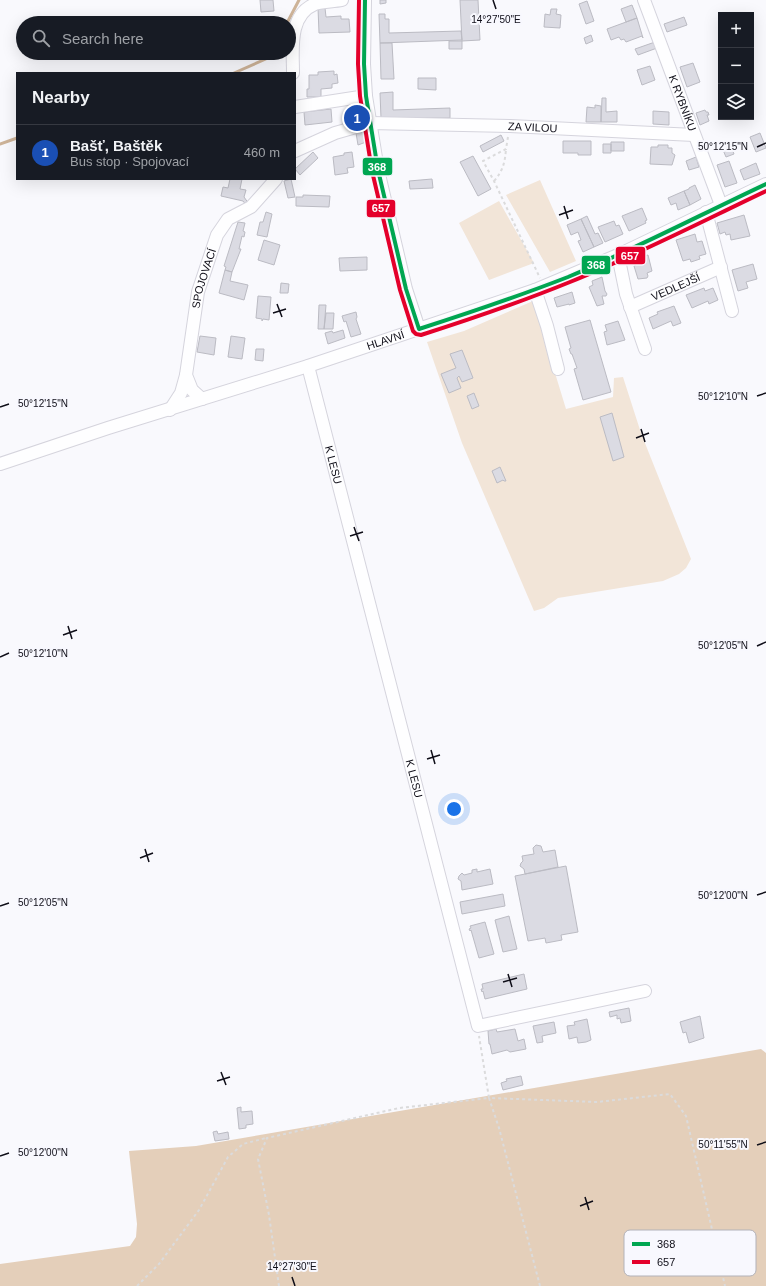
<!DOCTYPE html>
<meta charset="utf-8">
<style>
body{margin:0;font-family:Arial,sans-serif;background:#242831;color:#f1f3f6}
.controls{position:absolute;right:12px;top:12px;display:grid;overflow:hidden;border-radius:0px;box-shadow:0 4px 16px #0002}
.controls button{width:36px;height:36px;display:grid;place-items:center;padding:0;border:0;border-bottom:1px solid #363941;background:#171b24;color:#f1f3f6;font:20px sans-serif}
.you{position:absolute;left:454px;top:809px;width:14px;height:14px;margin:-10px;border:3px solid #fff;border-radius:50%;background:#1a73e8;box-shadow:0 0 0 6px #1a73e833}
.badge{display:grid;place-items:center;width:26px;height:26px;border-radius:50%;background:#7c3aed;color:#fff;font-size:13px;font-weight:700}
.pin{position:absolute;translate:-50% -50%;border:2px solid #fff;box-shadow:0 1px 4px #0006}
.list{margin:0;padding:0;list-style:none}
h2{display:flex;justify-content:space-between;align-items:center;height:52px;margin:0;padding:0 16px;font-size:17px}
h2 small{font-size:13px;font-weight:400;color:#9ea1a6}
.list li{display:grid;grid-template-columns:26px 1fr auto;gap:12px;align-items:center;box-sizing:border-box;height:56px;padding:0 16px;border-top:1px solid #363941}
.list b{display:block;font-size:15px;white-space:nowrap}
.list p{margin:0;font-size:13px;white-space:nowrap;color:#9ea1a6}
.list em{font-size:13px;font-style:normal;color:#9ea1a6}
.icon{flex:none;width:22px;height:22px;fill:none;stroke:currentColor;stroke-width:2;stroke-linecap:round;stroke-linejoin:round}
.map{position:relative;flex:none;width:766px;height:1286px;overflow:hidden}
.search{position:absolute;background:#171b24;box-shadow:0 4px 16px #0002;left:16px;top:16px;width:280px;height:44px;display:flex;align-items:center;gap:10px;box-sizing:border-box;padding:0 14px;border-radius:22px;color:#9ea1a6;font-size:15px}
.panel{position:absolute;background:#171b24;box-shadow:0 4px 16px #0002;left:16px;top:72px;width:280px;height:108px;border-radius:0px}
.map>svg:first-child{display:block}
</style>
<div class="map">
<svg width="766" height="1286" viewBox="0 0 766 1286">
<rect width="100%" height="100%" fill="#f9f9fd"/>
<!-- green -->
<path fill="#f2e5d8" d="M540 180 576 261 550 272 506 195Z
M499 201 534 263 489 280 459 223Z
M533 301 566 409 613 397 614 378 623 377 641 433 691 559 686 568 679 574 663 581 558 598 544 608 534 611 462 443 427 342 464 331Z"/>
<!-- forest -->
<path fill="#e4cfba" d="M761 1049 766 1053V1286H0V1264L130 1246 136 1237 137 1224 129 1151 196 1146Z"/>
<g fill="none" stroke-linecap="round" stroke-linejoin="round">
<!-- stream -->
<path stroke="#cdb398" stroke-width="3" d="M287 23 299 0
M234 73 277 54V53
M0 144 17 138"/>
</g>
<!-- building -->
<path fill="#dbdbe3" stroke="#bbbbc3" d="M260 0H273L274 11 261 12Z
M380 0H386V3L380 4Z
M460 0H478L480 40 462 41Z
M587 1 594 21 586 24 579 4Z
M632 5 637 18 626 22 621 9Z
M318 8H325L326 17 341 16V19H349L350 32 319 33Z
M551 9H557L556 14 561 15 560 28 544 27 545 14 550 15Z
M379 14H385V19H389V33L461 31 462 40 380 43Z
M684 17 687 25 667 32 664 24Z
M637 18 643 38 642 36 626 42 624 39 621 40 619 37 611 40 607 29Z
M591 35 593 41 586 44 584 38Z
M449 41H462V49H449Z
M655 42 657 48 638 55 635 49Z
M380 43H392L394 79H381Z
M264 53H273V55L264 57Z
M693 63 700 82 687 87 680 67Z
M650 66 655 80 642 85 637 70Z
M334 71V75L337 74 338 83 332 84V88L321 89V97H307V89H309V75H318V72Z
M418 78H436V90L418 89Z
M393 92V110L450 108V118H381L380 93Z
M602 98H606V112L617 111V122H601Z
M595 105 601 106V122H586L587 107 595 108Z
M331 109 332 122 305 125 304 112Z
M705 110 706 112H708L709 115H707L709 121 700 125 696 113Z
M653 111 669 112V125L653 124Z
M363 131 366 142 358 145 356 133Z
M760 133 766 148 756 152 750 137Z
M501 135 504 141 483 152 480 146Z
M563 141H591V155H578V153H563Z
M611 142H624V151H611Z
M603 144H611V153H603Z
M658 145H668V148H672V153L675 155 672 165 650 164 651 147H658Z
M731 146 734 154 726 157 723 150Z
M313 152 318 158 300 175 295 169Z
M352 152 354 167 347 168 348 173 335 175 333 157 344 155V153Z
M473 156 491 189 478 196 460 162Z
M696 157 699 167 689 170 686 161Z
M729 161 737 183 725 187 717 165Z
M756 163 760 174 744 180 740 170Z
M230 179H242L240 189 246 190 244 197 249 204 247 206 243 201 221 196 223 187 228 188Z
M291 179 295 197 288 198 284 181Z
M432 179 433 188 410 189 409 181Z
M695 185 701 199 690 205 684 191 689 189V188Z
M684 191 690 205 678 210 676 203 671 205 668 198Z
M303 195 330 196 329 207 296 206V197H303Z
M642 208 647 220 645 221 646 223 629 231 622 216Z
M266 212 272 214 267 237 257 235 260 222H263Z
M744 215 750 236 731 240 730 234 726 235 725 232 720 234 717 223Z
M587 216 595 234 598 233 603 243 594 247 581 219Z
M581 219 594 247 583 252 578 241 581 240 578 232 571 235 567 225Z
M614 221 616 226 619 225 623 234 605 242 598 227Z
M238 222 245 223 243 231 245 232 244 237 242 236 239 249H241L232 272 225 270 226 267 224 266Z
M695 234 697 242 702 241 706 254 699 256 700 259 691 262 690 259 683 261 676 240Z
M264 240 280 245 274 265 258 260Z
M648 255 652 271 647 273 648 276 647 278 638 279 634 266 636 265 634 259Z
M367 257V270L340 271 339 258Z
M753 264 757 279 746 282 748 288 738 291 732 270Z
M225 270 232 272 230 281 248 285 244 300 219 293Z
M602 277 605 291 607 294 606 296H602L604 304 597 306 589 287 593 285 592 281Z
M281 283 289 284 288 293H280Z
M704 288 705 291 713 288 718 300 709 304 708 301 692 308 686 295Z
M572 292 575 303 569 305V304L557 307 554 298Z
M258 296 271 297 269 320 263 319 262 321V319L256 318Z
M319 305H326L324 329H318Z
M674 306 681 323 673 326 671 321 653 329 649 318 658 314 657 312Z
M356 312 357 317 356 319 361 334 351 337 346 321 344 322 342 316Z
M326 313H334L333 329H324Z
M590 320 611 392 583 400 574 369 577 368 572 354H571L569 349 571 348 565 327Z
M618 321 625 340 607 345 604 332 607 331 605 325Z
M343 330 345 338 328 344 325 333 332 331 333 333Z
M200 336 216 338 214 355 197 352Z
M231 336 245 338 242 359 228 357Z
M256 349H264L263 361 255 360Z
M462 350 473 378 462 382 459 376 457 378 461 388 449 393 441 374 456 368 450 354Z
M474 393 479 406 472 409 467 396Z
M612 413 624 457 613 461 600 417Z
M500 467 506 481H504L503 480 497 483 492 471Z
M536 845 541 846 543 852 555 850 558 867 525 874 524 869 520 866 521 863 523 861 522 856 534 854 533 848Z
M566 866 578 932 561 935 562 940 546 943 545 938 528 941 515 876Z
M477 869V872L490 869 493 884 462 890 461 881 458 879 459 876 462 873 464 875 472 873V870Z
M503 894 505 906 462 914 460 902Z
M509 916 517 949 503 952 495 920Z
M485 922 494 954 479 958 471 930 470 931 469 929 471 928 470 926Z
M524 974 527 989 485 999 483 991 482 992 481 989H483L482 984Z
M629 1008 631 1021 621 1023 620 1018 617 1019V1015L610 1017 609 1012Z
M700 1016 704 1038 689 1043 686 1032 683 1033 680 1022Z
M587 1019 591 1040 586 1042 578 1043 577 1037 569 1039 567 1026 575 1025 574 1022Z
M554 1022 556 1033 542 1036 543 1042 537 1043 533 1026Z
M496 1029 497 1032 515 1029 518 1041 524 1039 526 1049 510 1052 507 1050 492 1054 490 1044H489L488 1031Z
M521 1076 523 1085 503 1090 501 1083 507 1081 506 1079Z
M241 1107V1112L252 1111 253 1124 246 1125V1128L239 1129 237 1108Z
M217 1131 218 1134 228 1132 229 1139 215 1141 213 1132Z"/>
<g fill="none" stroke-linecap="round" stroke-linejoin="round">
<defs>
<g id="minor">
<path d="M365 0 364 64 366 96 378 170 406 289 419 329"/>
<path id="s1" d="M644 0 721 205"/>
<path d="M293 73C293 50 288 15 315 4 323 1 333 2 342 0"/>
<path d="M295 107 366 96"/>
<path id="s2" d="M295 151 335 133 370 123 510 126 694 135"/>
<path d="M706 212 732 311"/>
<path d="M618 255 626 294 645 349"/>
<path d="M535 290 547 326 558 369"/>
<path id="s3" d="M630 307 721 267"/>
<path id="s4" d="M308 366 478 1026 645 991"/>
<path id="s5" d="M202 399 192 390 186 375 198 292 217 235 228 219 251 207 276 179"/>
<path d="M170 410 181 393 186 375"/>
<path id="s6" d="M0 464 108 428 308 366 535 290 618 255 766 184"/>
</g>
</defs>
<!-- minor casing -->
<use href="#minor" stroke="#d5d4dd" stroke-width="14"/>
<!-- path -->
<path stroke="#dbdbdc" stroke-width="2" stroke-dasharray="3 3" stroke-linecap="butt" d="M508 137 506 149 483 161 494 181 540 278
M494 181C503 171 505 162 506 149
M137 1286 159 1264 199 1210 228 1157 243 1144 266 1138
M279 1286 269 1215 258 1159 267 1138 399 1108 489 1098 479 1036
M540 1286 499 1128 489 1098 597 1102 670 1094 686 1116 725 1286"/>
<!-- minor -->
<use href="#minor" stroke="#fefeff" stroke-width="12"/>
<defs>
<path id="bus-1" d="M365 0 364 64 366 96 378 170 406 289 419 329
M419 329C469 313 519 296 568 277 635 249 700 215 766 184"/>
<path id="bus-2" d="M359 0 358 64 360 96 372 171 400 290 413 331 416 334 421 335C471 319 521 302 570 282 637 255 701 222 766 191"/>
</defs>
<!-- bus-1 casing -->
<use href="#bus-1" stroke="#f8f8fe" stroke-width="7"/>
<!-- bus-2 casing -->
<use href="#bus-2" stroke="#f8f8fe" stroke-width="7"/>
<!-- bus-1 -->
<use href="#bus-1" stroke="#00a651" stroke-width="4"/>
<!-- bus-2 -->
<use href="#bus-2" stroke="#e4002b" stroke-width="4"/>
</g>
<!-- ticks -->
<path fill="none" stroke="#0f0e18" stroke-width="1.5" d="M493 0 496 9M757 147 766 143M564 206 568 219M559 215 573 210M277 304 282 317M273 313 286 309M757 396 766 393M0 407 9 404M641 429 645 442M636 438 649 433M354 527 359 541M350 536 363 532M68 626 72 639M63 635 77 630M757 646 766 642M0 657 9 653M431 750 435 764M427 759 440 755M145 849 149 862M140 858 153 853M757 895 766 892M0 906 9 903M508 974 512 987M503 982 517 978M221 1072 226 1085M217 1081 230 1077M757 1145 766 1142M0 1156 9 1153M585 1197 589 1210M580 1206 593 1201M292 1277 295 1286"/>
<g text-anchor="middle" stroke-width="4" stroke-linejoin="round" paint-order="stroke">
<!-- street labels -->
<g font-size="11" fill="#0f0e18" stroke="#f8f8fe">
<text dy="4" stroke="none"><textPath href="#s1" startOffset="110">K RYBNÍKU</textPath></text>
<text dy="4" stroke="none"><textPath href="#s2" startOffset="243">ZA VILOU</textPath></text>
<text dy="4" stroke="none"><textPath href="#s5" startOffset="128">SPOJOVACÍ</textPath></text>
<text dy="4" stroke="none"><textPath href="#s3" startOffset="50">VEDLEJŠÍ</textPath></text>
<text dy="4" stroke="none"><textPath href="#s6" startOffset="405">HLAVNÍ</textPath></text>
<text dy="4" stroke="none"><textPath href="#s4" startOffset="102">K LESU</textPath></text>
<text dy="4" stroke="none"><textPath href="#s4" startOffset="426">K LESU</textPath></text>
</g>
</g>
<!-- legend -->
<rect x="624" y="1230" width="132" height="46" rx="6" fill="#f8f8fe" stroke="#b2b2b9" stroke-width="1"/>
<rect x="632" y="1242" width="18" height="4" fill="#00a651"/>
<rect x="632" y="1260" width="18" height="4" fill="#e4002b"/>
<g font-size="11" fill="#0f0e18">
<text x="657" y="1248">368</text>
<text x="657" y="1266">657</text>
</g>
<g font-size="10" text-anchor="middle" fill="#0f0e18" stroke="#f8f8fe" stroke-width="4" stroke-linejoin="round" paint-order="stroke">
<text x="496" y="23">14°27'50"E</text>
<text x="723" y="150">50°12'15"N</text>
<text x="723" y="400">50°12'10"N</text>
<text x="43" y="407">50°12'15"N</text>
<text x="723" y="649">50°12'05"N</text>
<text x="43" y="657">50°12'10"N</text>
<text x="723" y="899">50°12'00"N</text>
<text x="43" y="906">50°12'05"N</text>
<text x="723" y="1148">50°11'55"N</text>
<text x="43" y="1156">50°12'00"N</text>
<text x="292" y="1270">14°27'30"E</text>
</g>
<g stroke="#f8f8fe" stroke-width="1.5">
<rect x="362" y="157" width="31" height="19" rx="4" fill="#00a651"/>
<rect x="366" y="199" width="30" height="19" rx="4" fill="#e4002b"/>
<rect x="615" y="246" width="31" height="19" rx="4" fill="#e4002b"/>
<rect x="581" y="255" width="30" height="20" rx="4" fill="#00a651"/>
</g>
<g font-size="11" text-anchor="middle" font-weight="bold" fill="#fff">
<text x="377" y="171">368</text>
<text x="381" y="212">657</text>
<text x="630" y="260">657</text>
<text x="596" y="269">368</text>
</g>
</svg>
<div class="controls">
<button>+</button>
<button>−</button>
<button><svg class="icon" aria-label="layers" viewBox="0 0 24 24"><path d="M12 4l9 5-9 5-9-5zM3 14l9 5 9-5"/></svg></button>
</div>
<div class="you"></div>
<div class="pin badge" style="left:357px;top:118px;background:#1a4fb4">1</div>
<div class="search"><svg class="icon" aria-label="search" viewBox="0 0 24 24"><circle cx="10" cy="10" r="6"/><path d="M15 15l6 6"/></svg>Search here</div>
<section class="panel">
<h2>Nearby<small></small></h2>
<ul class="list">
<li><span class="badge" style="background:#1a4fb4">1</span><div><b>Bašť, Baštěk</b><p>Bus stop · Spojovací</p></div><em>460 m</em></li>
</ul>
</section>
</div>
